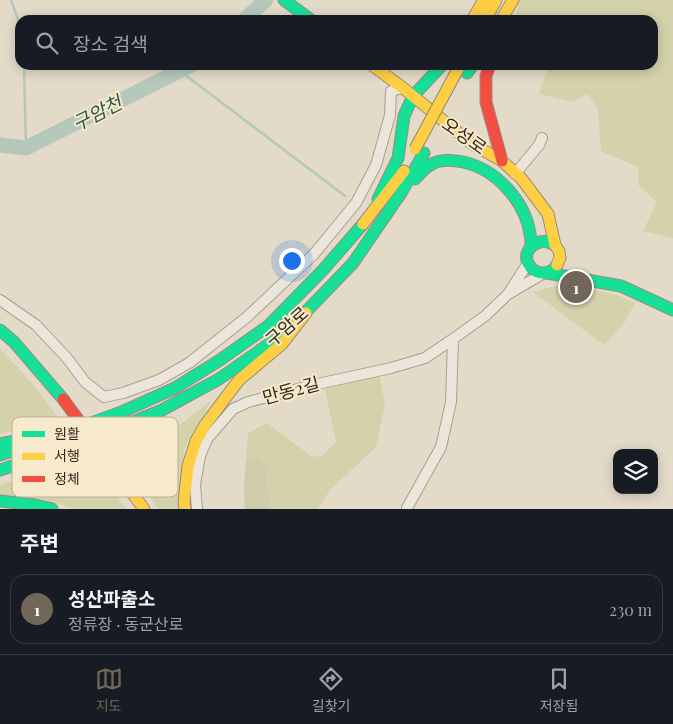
<!DOCTYPE html>
<html lang="ko">
<meta charset="utf-8">
<style>
body{margin:0;font-family:"Playfair Display","Noto Sans KR",serif;background:#242831;color:#f1f3f6}
.controls{position:absolute;right:15px;bottom:15px;display:grid;overflow:hidden;border-radius:10px;box-shadow:0 2px 12px #0003}
.controls button{width:45px;height:45px;display:grid;place-items:center;padding:0;border:0;border-bottom:1px solid #363941;background:#171b24;color:#f1f3f6;font:25px sans-serif}
.you{position:absolute;left:291px;top:260px;width:18px;height:18px;margin:-12px;border:4px solid #fff;border-radius:50%;background:#1a73e8;box-shadow:0 0 0 8px #1a73e833}
.badge{display:grid;place-items:center;width:32px;height:32px;border-radius:50%;background:#726658;color:#fff;font-size:16px;font-weight:700}
.pin{position:absolute;translate:-50% -50%;border:2px solid #fff;box-shadow:0 1px 5px #0006}
.list{margin:0;padding:0;list-style:none}
h2{display:flex;justify-content:space-between;align-items:center;height:65px;margin:0;padding:0 20px;font-size:21px}
h2 small{font-size:16px;font-weight:400;color:#9ea1a6}
.list li{display:grid;grid-template-columns:32px 1fr auto;gap:15px;align-items:center;box-sizing:border-box;height:70px;margin:0 10px 10px;padding:0 10px;border:1px solid #363941;border-radius:15px}
.list b{display:block;font-size:19px;white-space:nowrap}
.list p{margin:0;font-size:16px;white-space:nowrap;color:#9ea1a6}
.list em{font-size:16px;font-style:normal;color:#9ea1a6}
.icon{flex:none;width:28px;height:28px;fill:none;stroke:currentColor;stroke-width:2;stroke-linecap:round;stroke-linejoin:round}
.map{position:relative;flex:none;width:673px;height:509px;overflow:hidden}
.search{position:absolute;background:#171b24;box-shadow:0 2px 12px #0003;left:15px;right:15px;top:15px;height:55px;display:flex;align-items:center;gap:12px;box-sizing:border-box;padding:0 18px;border-radius:15px;color:#9ea1a6;font-size:19px}
.sheet{height:145px;background:#171b24}
nav{display:flex;justify-content:space-around;align-items:center;box-sizing:border-box;height:70px;border-top:1px solid #363941;background:#171b24;font-size:14px;color:#9ea1a6}
nav a{display:grid;justify-items:center;gap:2px}
nav .on{color:#726658}
.map>svg:first-child{display:block}
</style>
<div class="map">
<svg width="673" height="509" viewBox="0 0 673 509">
<rect width="100%" height="100%" fill="#e3dac8"/>
<!-- green -->
<path fill="#d4d2aa" d="M520 0H673V238L643 231 657 202 639 186 638 167 601 151 598 109 587 94 573 102 539 94 549 65H653V20H514Z
M567 283 620 296 635 303 623 325 604 345 533 292Z
M0 349C22 371 42 394 59 420L0 434Z
M379 374 385 404 376 447 331 489 317 509H271L267 483V470L250 461H246L248 433 267 423 311 456 321 457 336 442 325 389Z
M211 401 184 449 179 509H158L114 447 177 427Z
M86 456 126 509H76L34 497 0 495V485Z"/>
<!-- cemetery -->
<path fill="#ceccaa" d="M258 457 267 470V483L271 509H245L244 486 246 461H250Z"/>
<g fill="none" stroke-linecap="round" stroke-linejoin="round">
<!-- stream -->
<path stroke="#b5c8bb" stroke-width="2.5" d="M11 0 20 25
M24 65 26 148
M180 71 345 196"/>
<!-- river -->
<path stroke="#b5c8bb" stroke-width="15" d="M244 20 266 0
M0 145 26 148 191 65"/>
<defs>
<path id="street" d="M515 174 539 145 542 138
M510 293 544 273
M0 300 36 325 67 358 85 382 104 397 123 393 159 380 189 363 247 317 314 254 356 203 376 165 390 115 391 91 403 88
M197 509 195 485 200 456 207 439 233 409 248 402 313 385 391 368 425 358 453 339 485 316 508 294 528 263
M407 509V508L441 447 451 402 453 339"/>
<path id="fast" d="M284 0 311 20
M467 73 473 65
M415 179C420 174 425 167 432 164 441 159 453 160 463 162 496 169 525 201 530 234 531 238 531 242 531 246
M378 199 398 158 404 116 413 96 442 65
M555 245C554 245 548 242 548 242 536 239 522 251 528 263 534 276 550 276 557 265
M547 273 621 286 673 310
M298 320 353 263 401 193 424 153
M0 330 14 342 63 399
M72 430 124 411 175 388 220 360 268 326 323 270 363 224
M0 444 79 428
M0 455 34 443
M0 470 91 439 162 410 219 379 279 337
M0 501 36 505 52 509"/>
<path id="slow" d="M472 20 484 0
M485 20 496 0
M501 20 513 0
M372 65 403 88 471 143 502 161 521 178 548 214 555 245 559 251 560 258 557 265
M363 224 404 171
M99 448 144 509
M185 509 184 502 188 466 196 441 205 425 239 380 282 344 306 313"/>
<path id="jam" d="M490 65 486 76V102L502 161"/>
</defs>
<!-- street casing -->
<use href="#street" stroke="#a79f92" stroke-width="12"/>
<!-- fast casing -->
<use href="#fast" stroke="#978e82" stroke-width="13"/>
<!-- slow casing -->
<use href="#slow" stroke="#978e82" stroke-width="13"/>
<!-- jam casing -->
<use href="#jam" stroke="#978e82" stroke-width="13"/>
<!-- street -->
<use href="#street" stroke="#ebe5da" stroke-width="10"/>
<!-- fast -->
<use href="#fast" stroke="#16e098" stroke-width="11"/>
<!-- slow -->
<use href="#slow" stroke="#ffcf43" stroke-width="11"/>
<!-- jam -->
<use href="#jam" stroke="#f24e42" stroke-width="11"/>
<defs>
<path id="slow-bridge" d="M415 149 458 69"/>
<path id="jam-bridge" d="M63 399 99 448"/>
</defs>
<!-- slow-bridge casing -->
<use href="#slow-bridge" stroke="#8d8579" stroke-width="13" stroke-linecap="butt"/>
<!-- jam-bridge casing -->
<use href="#jam-bridge" stroke="#8d8579" stroke-width="13" stroke-linecap="butt"/>
<!-- slow-bridge -->
<use href="#slow-bridge" stroke="#ffcf43" stroke-width="11"/>
<!-- jam-bridge -->
<use href="#jam-bridge" stroke="#f24e42" stroke-width="11"/>
</g>
<g text-anchor="middle" stroke-width="4" stroke-linejoin="round" paint-order="stroke">
<!-- street labels -->
<g font-size="18" fill="#35271b" stroke="#f6e9cc">
<text transform="translate(464 136) rotate(35)" y="6">오성로</text>
<text transform="translate(287 327) rotate(-41)" y="6">구암로</text>
<text transform="translate(291 391) rotate(-15)" y="6">만동2길</text>
</g>
<!-- water labels -->
<g font-size="19" font-style="italic" fill="#2a5652" stroke="#f6e9cc">
<text transform="translate(97 113) rotate(-27)" y="7">구암천</text>
</g>
</g>
<!-- legend -->
<rect x="12" y="417" width="166" height="80" rx="8" fill="#f6e9cc" stroke="#bcaf97" stroke-width="1"/>
<rect x="22" y="431" width="23" height="6" fill="#16e098"/>
<rect x="22" y="453" width="23" height="7" fill="#ffcf43"/>
<rect x="22" y="476" width="23" height="6" fill="#f24e42"/>
<g font-size="14" fill="#35271b">
<text x="54" y="439">원활</text>
<text x="54" y="461">서행</text>
<text x="54" y="484">정체</text>
</g>
</svg>
<div class="controls">
<button><svg class="icon" aria-label="layers" viewBox="0 0 24 24"><path d="M12 4l9 5-9 5-9-5zM3 14l9 5 9-5"/></svg></button>
</div>
<div class="you"></div>
<div class="pin badge" style="left:576px;top:287px">1</div>
<div class="search"><svg class="icon" aria-label="search" viewBox="0 0 24 24"><circle cx="10" cy="10" r="6"/><path d="M15 15l6 6"/></svg>장소 검색</div>
</div>
<section class="sheet">
<h2>주변<small></small></h2>
<ul class="list">
<li><span class="badge">1</span><div><b>성산파출소</b><p>정류장 · 동군산로</p></div><em>230 m</em></li>
</ul>
</section>
<nav>
<a class="on"><svg class="icon" aria-label="map" viewBox="0 0 24 24"><path d="M3 6l6-2 6 2 6-2v14l-6 2-6-2-6 2zM9 4v14M15 6v14"/></svg>지도</a>
<a><svg class="icon" aria-label="directions" viewBox="0 0 24 24"><path d="M12 3l9 9-9 9-9-9zM9 14v-3h6M13 9l2 2-2 2"/></svg>길찾기</a>
<a><svg class="icon" aria-label="saved" viewBox="0 0 24 24"><path d="M7 4h10v16l-5-4-5 4z"/></svg>저장됨</a>
</nav>
